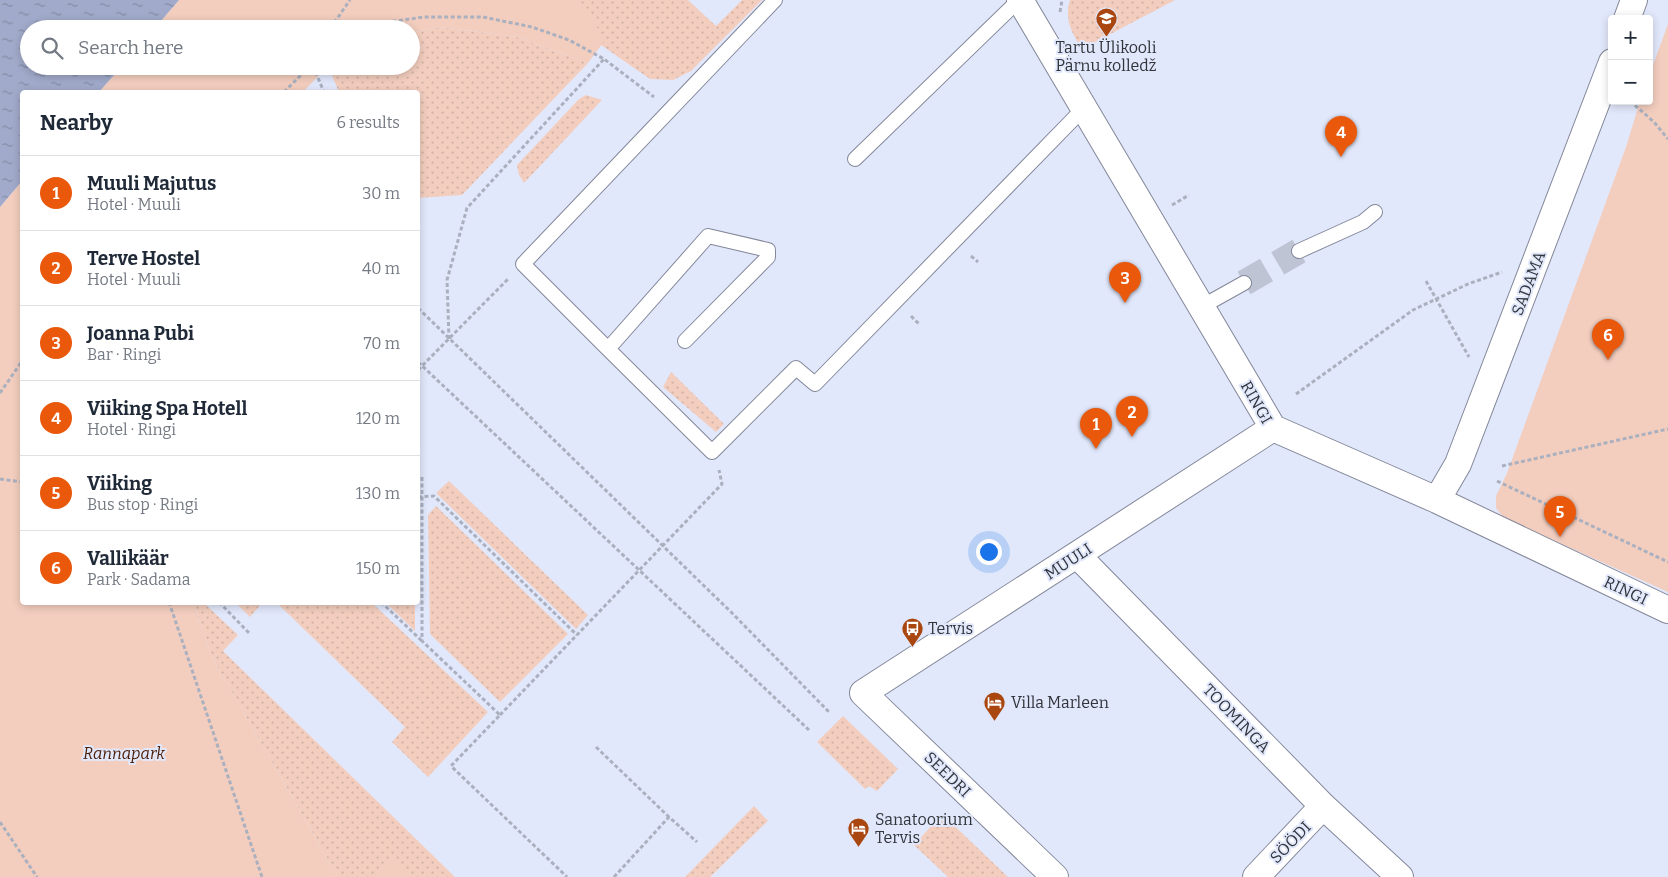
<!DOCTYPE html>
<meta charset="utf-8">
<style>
body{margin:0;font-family:Bitter,serif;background:#f6f6f7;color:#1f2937}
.controls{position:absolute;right:15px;top:15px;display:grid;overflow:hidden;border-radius:5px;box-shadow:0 2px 8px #0003}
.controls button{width:45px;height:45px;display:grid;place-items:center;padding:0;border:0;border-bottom:1px solid #e0e1e3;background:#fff;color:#1f2937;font:25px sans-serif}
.you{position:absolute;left:988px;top:551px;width:18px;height:18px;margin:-12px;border:4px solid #fff;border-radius:50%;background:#1a73e8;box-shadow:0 0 0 8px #1a73e833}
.badge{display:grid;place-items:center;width:32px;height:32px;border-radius:50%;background:#ea580c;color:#fff;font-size:16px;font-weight:700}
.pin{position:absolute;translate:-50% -41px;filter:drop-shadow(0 1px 2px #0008)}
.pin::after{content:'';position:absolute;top:26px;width:18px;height:15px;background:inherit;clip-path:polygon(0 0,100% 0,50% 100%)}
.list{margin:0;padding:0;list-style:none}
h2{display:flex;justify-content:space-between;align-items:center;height:65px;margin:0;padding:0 20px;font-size:21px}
h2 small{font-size:16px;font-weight:400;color:#747a83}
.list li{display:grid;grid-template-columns:32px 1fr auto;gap:15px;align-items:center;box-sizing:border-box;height:75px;padding:0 20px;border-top:1px solid #e0e1e3}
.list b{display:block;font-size:19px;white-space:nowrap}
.list p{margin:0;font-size:16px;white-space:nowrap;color:#747a83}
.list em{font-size:16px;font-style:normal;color:#747a83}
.icon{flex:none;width:28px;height:28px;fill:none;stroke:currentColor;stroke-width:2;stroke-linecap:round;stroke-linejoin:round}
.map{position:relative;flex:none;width:1668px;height:877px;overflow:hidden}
.search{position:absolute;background:#fff;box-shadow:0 2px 8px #0003;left:20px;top:20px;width:400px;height:55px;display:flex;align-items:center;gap:12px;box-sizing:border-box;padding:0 18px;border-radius:28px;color:#747a83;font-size:19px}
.panel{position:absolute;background:#fff;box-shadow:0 2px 8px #0003;left:20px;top:90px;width:400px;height:515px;border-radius:5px}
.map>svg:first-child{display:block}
</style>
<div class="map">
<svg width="1668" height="877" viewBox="0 0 1668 877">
<defs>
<pattern id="grass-dots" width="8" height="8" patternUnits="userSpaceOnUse" patternTransform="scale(1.25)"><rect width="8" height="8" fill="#f3cebf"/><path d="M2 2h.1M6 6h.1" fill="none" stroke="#d1b2a5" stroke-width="1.8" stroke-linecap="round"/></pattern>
<pattern id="water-ripples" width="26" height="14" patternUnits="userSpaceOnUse" patternTransform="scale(1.25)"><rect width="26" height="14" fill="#a1aaca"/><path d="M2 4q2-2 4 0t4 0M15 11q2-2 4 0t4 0" fill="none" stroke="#848ba5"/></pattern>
</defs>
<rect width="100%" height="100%" fill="#e2e8fb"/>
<!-- grass -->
<path fill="url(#grass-dots)" d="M576 0H688L716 26 742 0H762L691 71 673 80 650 79 601 45Z
M1070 0H1175L1082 49C1072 34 1064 19 1070 0Z
M441 27 517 37 588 63 462 195 418 198V92H339L328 66H411V33Z
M586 95 602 100 524 183 519 175 517 165 579 99Z
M671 372 724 424 716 432 663 387Z
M449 481 588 615 576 629 436 493Z
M436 506 568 634 500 702 430 634 428 515Z
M193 603H204L238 635 223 651 455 877H338L213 659Z
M236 603H262L250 617Z
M277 603H372L488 712 428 777 392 742 405 727Z
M386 603H415V631Z
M843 716 898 769 877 791 869 786 865 789 817 742Z
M754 806 768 821 710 877H685Z
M942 814 1008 877H948L914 845Z"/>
<!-- park -->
<path fill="#f3cebf" d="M179 0H580L605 40 588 63 517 37 441 27 411 33V29H154Z
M1668 24V592L1504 518 1496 508V496L1507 473 1626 147 1640 101H1649V76Z
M122 66H328L303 92H99Z
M22 181V602L193 603 213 659 338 877H0V207Z
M393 857 413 877H372Z"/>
<!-- water -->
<path fill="url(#water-ripples)" d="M0 0H179L154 29H29V66H122L99 92H22V181L0 207Z"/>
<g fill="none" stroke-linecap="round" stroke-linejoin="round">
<!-- street-tunnel -->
<path stroke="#bfc4d5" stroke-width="26" stroke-dasharray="26 13" stroke-linecap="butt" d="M1244 283 1299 251"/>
<defs>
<path id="lane" d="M855 159 1019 0
M1299 251 1363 222 1375 212
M1201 307 1244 283
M685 341 768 257V250L708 236 608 349 523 264 775 0
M608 349 712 452 796 368 815 384 1084 108"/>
<path id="street" d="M1020 0 1273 428 1437 500 1668 610
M1627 19 1634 0
M1437 500 1458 464 1612 62
M1077 555 1323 806 1400 877
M1055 877 863 693 1273 428
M1256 877 1323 806"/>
</defs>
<!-- lane casing -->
<use href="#lane" stroke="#838799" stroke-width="16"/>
<!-- street casing -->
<use href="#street" stroke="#838799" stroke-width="28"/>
<!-- path -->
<path stroke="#abb0bf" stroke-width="3" stroke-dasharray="4 2.5" stroke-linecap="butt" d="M1060 12 1062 0
M333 29 334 23 350 0
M368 29 380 23 424 17H483L532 27 569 40 604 59 654 97
M313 66 324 92
M284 92 310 66
M1630 101 1654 122 1668 139
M1172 205 1189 195
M971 256 978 262
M1426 281 1469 357
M418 308 732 613 829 712
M911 316 919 324
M449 339 447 280 467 208 604 59
M418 362 809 730
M418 370 508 279
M0 393 22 361
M1296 394 1413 310 1468 284 1502 272
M1502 466 1668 429
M422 477V641L500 715 451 766 567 877
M0 479 22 482
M1497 481 1668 562
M418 497 434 496 577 635
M169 602 262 877
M219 602 249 633
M381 602 422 641
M500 715 722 484 719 470
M596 747 669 817
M0 822 37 877
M614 877 669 817 697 842"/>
<!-- lane -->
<use href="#lane" stroke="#fff" stroke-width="14"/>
<!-- street -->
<use href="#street" stroke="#fff" stroke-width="26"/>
</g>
<!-- icons -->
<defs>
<symbol id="university-pin" viewBox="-11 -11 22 30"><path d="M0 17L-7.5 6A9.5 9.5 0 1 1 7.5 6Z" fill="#aa4711" stroke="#e2e8fb"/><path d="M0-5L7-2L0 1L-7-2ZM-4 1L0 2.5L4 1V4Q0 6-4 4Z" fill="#fff"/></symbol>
<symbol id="bus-pin" viewBox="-11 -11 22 30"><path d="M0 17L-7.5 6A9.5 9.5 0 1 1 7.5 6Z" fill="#aa4711" stroke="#e2e8fb"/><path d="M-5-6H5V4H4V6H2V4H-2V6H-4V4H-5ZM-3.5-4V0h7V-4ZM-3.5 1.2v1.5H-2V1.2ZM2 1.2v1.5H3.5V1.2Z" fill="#fff"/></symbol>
<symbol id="hotel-pin" viewBox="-11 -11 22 30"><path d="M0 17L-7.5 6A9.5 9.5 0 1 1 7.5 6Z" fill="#aa4711" stroke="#e2e8fb"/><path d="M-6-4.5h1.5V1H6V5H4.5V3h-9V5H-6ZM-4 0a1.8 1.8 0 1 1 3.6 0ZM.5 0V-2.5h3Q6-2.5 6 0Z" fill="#fff"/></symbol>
</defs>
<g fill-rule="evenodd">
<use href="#university-pin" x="1094" y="6" width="25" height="34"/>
<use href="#bus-pin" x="900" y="616" width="25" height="34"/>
<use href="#hotel-pin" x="982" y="690" width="25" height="34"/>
<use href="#hotel-pin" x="846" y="816" width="25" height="34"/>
</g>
<g text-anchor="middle" stroke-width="4" stroke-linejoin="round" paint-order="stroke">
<!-- poi labels -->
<g font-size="16" fill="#32343b" stroke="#e2e8fb" text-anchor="start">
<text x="1106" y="53" text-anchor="middle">Tartu Ülikooli<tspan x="1106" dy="18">Pärnu kolledž</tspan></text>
<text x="928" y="634">Tervis</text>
<text x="1011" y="708">Villa Marleen</text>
<text x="875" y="825">Sanatoorium<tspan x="875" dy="18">Tervis</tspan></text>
</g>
<!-- street labels -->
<g font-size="16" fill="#32343b" stroke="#e2e8fb">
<text transform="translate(1528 283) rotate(-69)" y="6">SADAMA</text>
<text transform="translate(1257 402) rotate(60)" y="6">RINGI</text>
<text transform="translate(1068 561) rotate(-33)" y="6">MUULI</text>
<text transform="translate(1626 590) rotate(25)" y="6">RINGI</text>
<text transform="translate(1237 718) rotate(46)" y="6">TOOMINGA</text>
<text transform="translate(948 774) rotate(44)" y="6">SEEDRI</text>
<text transform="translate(1290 842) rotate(-46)" y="6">SÖÖDI</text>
</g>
<!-- park labels -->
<g font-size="16" font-style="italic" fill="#4c1d07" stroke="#e2e8fb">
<text x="124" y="759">Rannapark</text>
</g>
</g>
</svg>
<div class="controls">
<button>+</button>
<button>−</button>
</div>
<div class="you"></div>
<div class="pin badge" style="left:1096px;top:449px">1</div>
<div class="pin badge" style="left:1132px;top:437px">2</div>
<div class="pin badge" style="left:1125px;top:303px">3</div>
<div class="pin badge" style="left:1341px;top:157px">4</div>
<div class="pin badge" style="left:1560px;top:537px">5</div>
<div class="pin badge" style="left:1608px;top:360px">6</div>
<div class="search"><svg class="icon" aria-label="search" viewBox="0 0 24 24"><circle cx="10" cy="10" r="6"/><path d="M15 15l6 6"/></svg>Search here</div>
<section class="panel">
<h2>Nearby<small>6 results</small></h2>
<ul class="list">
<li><span class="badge">1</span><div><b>Muuli Majutus</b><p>Hotel · Muuli</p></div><em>30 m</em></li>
<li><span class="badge">2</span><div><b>Terve Hostel</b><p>Hotel · Muuli</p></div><em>40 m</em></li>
<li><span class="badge">3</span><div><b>Joanna Pubi</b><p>Bar · Ringi</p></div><em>70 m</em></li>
<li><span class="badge">4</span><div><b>Viiking Spa Hotell</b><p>Hotel · Ringi</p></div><em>120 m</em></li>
<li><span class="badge">5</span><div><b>Viiking</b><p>Bus stop · Ringi</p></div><em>130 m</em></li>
<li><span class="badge">6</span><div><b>Vallikäär</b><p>Park · Sadama</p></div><em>150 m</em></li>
</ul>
</section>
</div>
